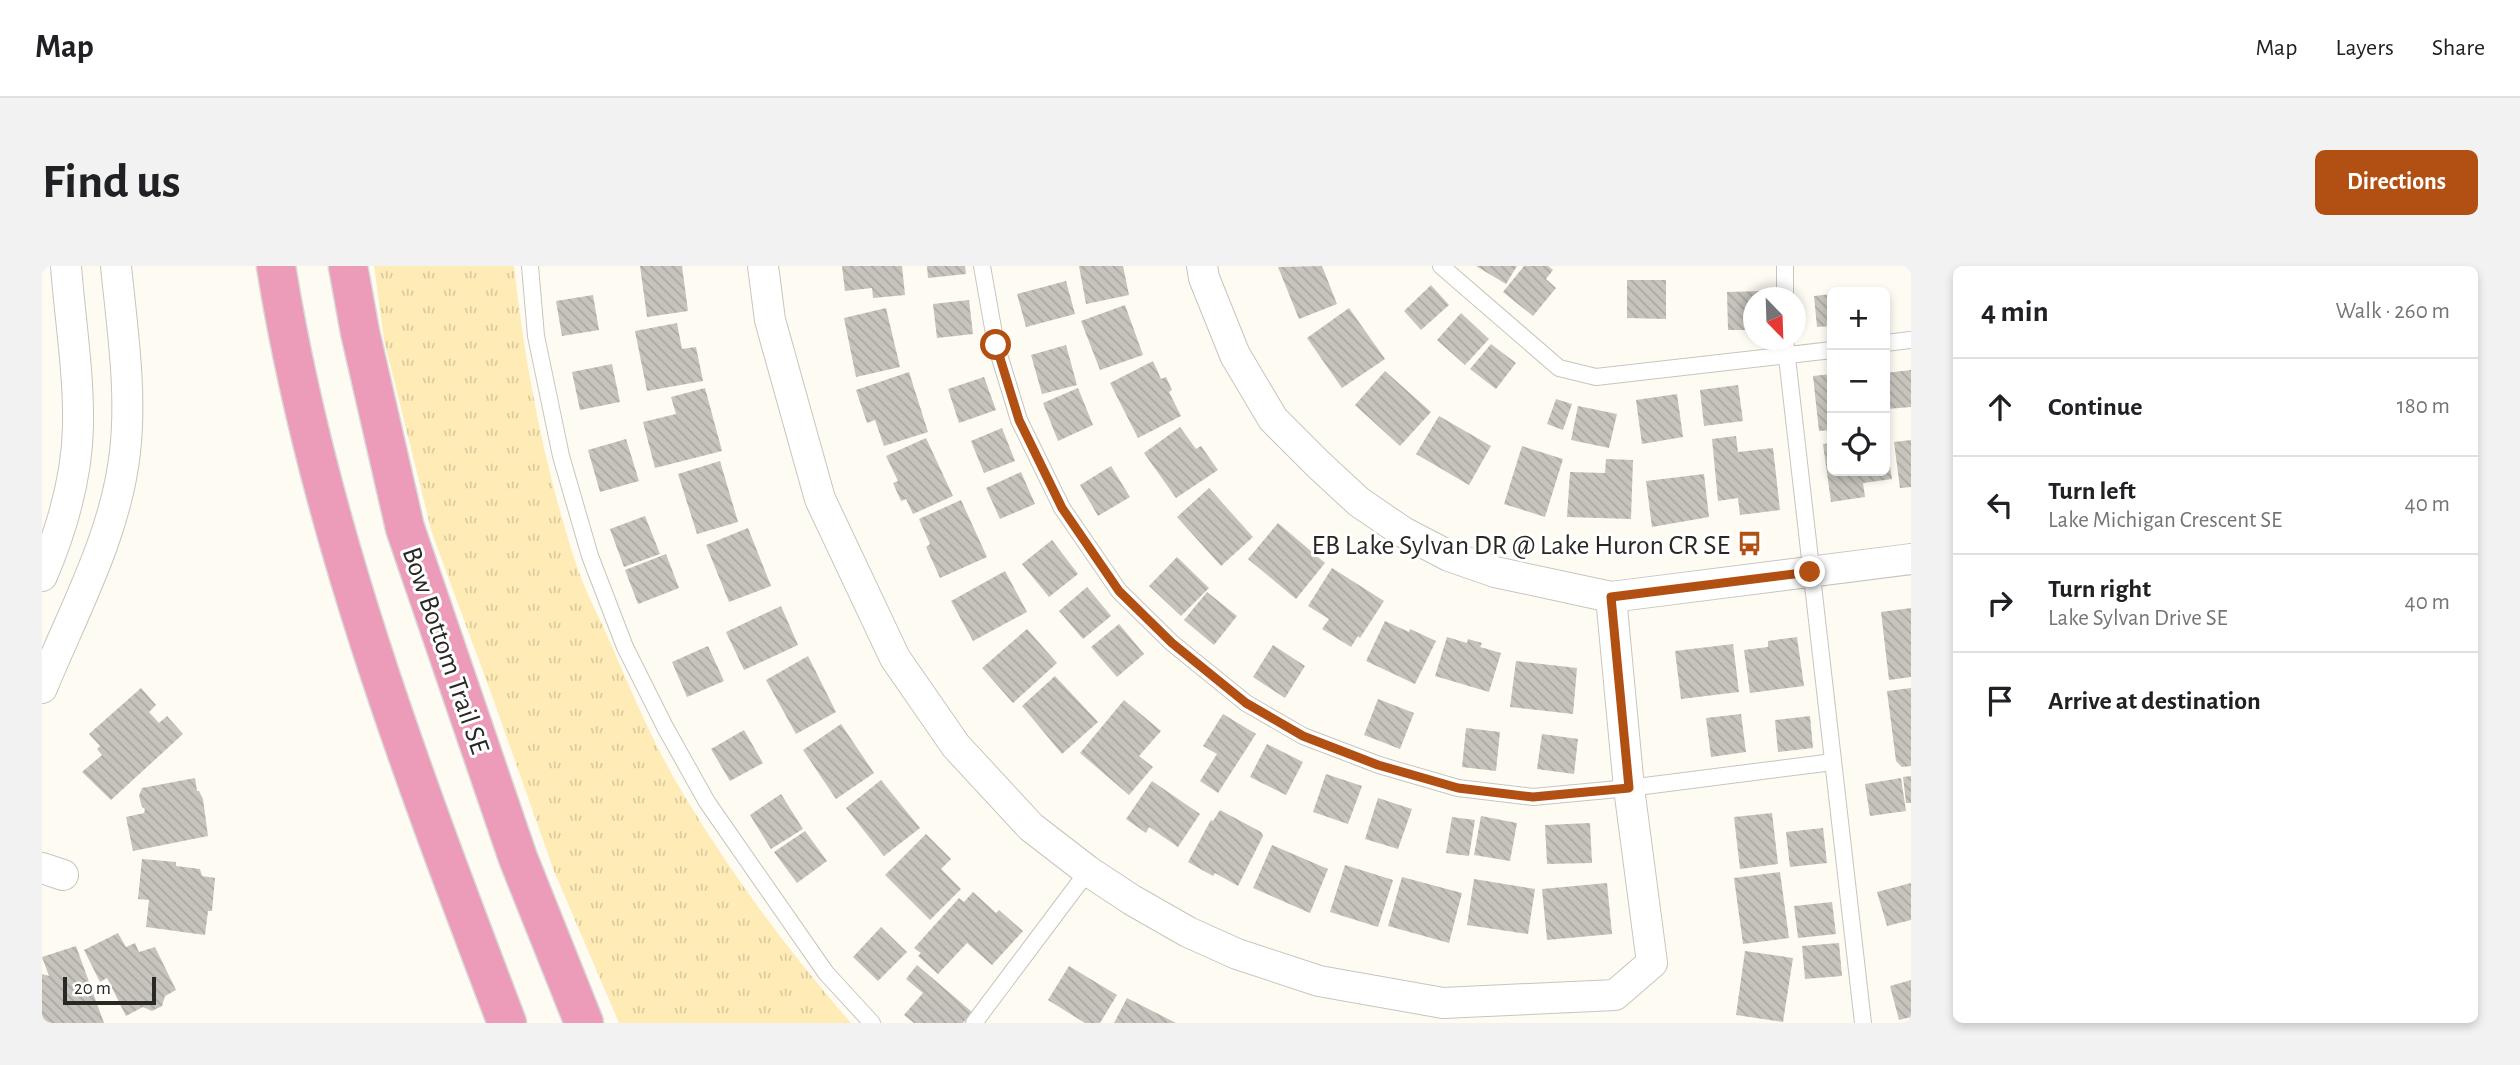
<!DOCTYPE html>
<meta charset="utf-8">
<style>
body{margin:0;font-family:"Alegreya Sans",sans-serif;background:#f2f2f2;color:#202124}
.controls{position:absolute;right:21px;top:21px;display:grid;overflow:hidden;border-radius:10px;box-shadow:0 4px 10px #0003}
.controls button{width:63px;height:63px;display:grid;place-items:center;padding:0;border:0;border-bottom:2px solid #e0e0e0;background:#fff;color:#202124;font:35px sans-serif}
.compass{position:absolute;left:1701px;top:21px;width:63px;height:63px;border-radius:50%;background:#fff;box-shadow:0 4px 10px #0003;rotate:157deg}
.scale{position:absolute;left:21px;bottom:18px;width:93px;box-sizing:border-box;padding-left:7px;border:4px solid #292825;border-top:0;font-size:19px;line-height:24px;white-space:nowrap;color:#292825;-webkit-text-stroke:5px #fff;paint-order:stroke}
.stop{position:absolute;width:21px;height:21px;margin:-16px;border:5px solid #b24f13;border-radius:50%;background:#fff}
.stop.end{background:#b24f13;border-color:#fff;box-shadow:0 2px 7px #0008}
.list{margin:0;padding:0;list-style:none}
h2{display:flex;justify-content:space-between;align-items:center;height:91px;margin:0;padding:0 28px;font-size:30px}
h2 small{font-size:23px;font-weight:400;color:#757577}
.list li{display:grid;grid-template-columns:46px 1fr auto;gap:21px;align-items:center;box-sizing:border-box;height:98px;padding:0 28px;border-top:2px solid #e0e0e0}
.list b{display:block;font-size:26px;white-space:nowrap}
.list p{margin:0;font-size:23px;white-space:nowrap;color:#757577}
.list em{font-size:23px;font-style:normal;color:#757577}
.icon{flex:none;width:38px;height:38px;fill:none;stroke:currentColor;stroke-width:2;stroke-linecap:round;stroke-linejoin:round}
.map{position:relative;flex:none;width:1869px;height:757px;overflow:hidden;border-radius:10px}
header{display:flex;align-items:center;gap:42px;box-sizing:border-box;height:98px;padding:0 35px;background:#fff;border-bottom:2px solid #e0e0e0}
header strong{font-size:33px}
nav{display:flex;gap:38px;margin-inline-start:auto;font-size:24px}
.intro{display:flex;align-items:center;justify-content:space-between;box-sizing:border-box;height:168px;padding:0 42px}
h1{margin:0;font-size:49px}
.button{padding:18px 32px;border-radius:10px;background:#b24f13;color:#fff;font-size:24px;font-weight:700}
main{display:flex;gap:42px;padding:0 42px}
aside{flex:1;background:#fff;border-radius:10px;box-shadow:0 4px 10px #0003}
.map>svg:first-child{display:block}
</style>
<header>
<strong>Map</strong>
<nav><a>Map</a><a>Layers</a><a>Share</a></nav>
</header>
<div class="intro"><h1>Find us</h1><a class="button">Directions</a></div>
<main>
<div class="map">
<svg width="1869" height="757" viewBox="0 0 1869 757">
<defs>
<pattern id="park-tufts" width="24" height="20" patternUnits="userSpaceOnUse" patternTransform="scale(1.75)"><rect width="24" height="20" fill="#feebb6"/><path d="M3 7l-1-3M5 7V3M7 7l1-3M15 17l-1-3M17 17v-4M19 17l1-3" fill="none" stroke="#daca9c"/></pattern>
<pattern id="building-back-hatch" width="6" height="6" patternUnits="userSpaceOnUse" patternTransform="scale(1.75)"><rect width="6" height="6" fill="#c6c4bc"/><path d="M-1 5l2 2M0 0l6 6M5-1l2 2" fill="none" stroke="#aaa8a1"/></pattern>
</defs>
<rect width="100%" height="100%" fill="#fefbf3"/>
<!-- park -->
<path fill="url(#park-tufts)" d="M332 0H472C483 101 503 204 535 301 544 327 558 353 569 378 591 430 614 483 643 531 692 612 747 686 809 757H577L512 605 453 438 390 267 342 74Z"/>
<!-- building -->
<path fill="url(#building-back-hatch)" d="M598 0H640L646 45 605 51Z
M800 0H860L863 29 831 32 830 22 803 25Z
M885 0H923L924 8 886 12Z
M1037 0H1081L1087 29 1044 38Z
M1280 0 1295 38 1257 53 1236 1Z
M1434 0H1475L1464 18Z
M1482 0H1506L1511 4 1504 13 1514 22 1491 50 1461 26Z
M1585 14H1624V53L1585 52Z
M1024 15 1033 48 984 61 975 28Z
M1389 19 1407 39 1379 64 1362 45Z
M1722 25V32H1712V64H1686L1685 26Z
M1790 28V60L1775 61 1772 30Z
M551 29 557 64 520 70 514 35Z
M927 34 931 68 895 72 891 38Z
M1083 39 1101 89 1058 104 1039 55Z
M844 42 858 101 814 111 802 52Z
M1307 42 1343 93 1300 122 1265 72Z
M1419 47 1447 73 1423 99 1395 74Z
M635 57 640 83 654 81 661 115 605 125 593 65Z
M1449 78 1474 97 1454 123 1428 103Z
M1024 79 1035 119 1000 128 989 89Z
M1111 95 1119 113 1124 111 1130 124 1127 126 1139 150 1096 172 1068 117Z
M570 98 578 136 538 144 530 106Z
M1869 104V141L1845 143 1843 107Z
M1343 105 1389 146 1358 180 1313 139Z
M867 106 886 166 842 180 833 154 825 157 814 124Z
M1790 108V164L1777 165 1771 110Z
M942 111 954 144 917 157 906 123Z
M1696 119 1701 155 1662 160 1658 124Z
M663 122 680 185 613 202 601 156 634 148 629 131Z
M1036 122 1051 159 1016 175 1001 137Z
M1635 128 1641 171 1600 178 1594 134Z
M1514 133 1530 138 1521 164 1505 158Z
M1536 140 1575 148 1567 182 1529 174Z
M1397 150 1449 180 1427 219 1374 188Z
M1138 161 1154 183 1159 180 1176 204 1134 232 1102 187Z
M960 162 973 195 942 207 929 175Z
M1694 170 1696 186 1731 182 1738 244 1698 249 1696 232 1676 235 1670 173Z
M884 172 911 230 871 248 864 233 859 235 851 217 856 215 844 190Z
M584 173 597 215 558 226 546 184Z
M1844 173 1850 213 1821 217 1823 231 1789 236 1781 178 1790 177V205H1843Z
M1869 174V221L1858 222 1852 176Z
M1480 180 1521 193 1503 251 1462 238Z
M1564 193 1591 194 1589 253 1525 251 1528 206 1563 207Z
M678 195 696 256 655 268 636 208Z
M1069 200 1088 231 1056 250 1038 219Z
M979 206 993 238 958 253 944 222Z
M1662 208 1667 251 1610 261 1604 215Z
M1167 222 1211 271 1179 300 1135 251Z
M919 234 945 291 898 312 884 281 888 278 877 253Z
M603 250 618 288 582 301 568 263Z
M1236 257 1283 297 1254 333 1206 293Z
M706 262 729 320 687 336 664 279Z
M1010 274 1036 308 1007 331 980 298Z
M624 288 637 322 596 338 583 304Z
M1135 291 1167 322 1139 350 1107 320Z
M1290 302 1342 335 1318 372 1316 370 1309 381 1280 363 1287 353 1266 340Z
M963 305 985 346 931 375 909 335Z
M1045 321 1069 350 1041 373 1017 345Z
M1165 326 1195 350 1172 379 1142 354Z
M739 340 756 379 702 404 684 366Z
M1869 342V411L1847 414 1839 346Z
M1343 355 1367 366 1368 363 1394 375 1373 418 1324 395Z
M1077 358 1102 388 1075 411 1049 381Z
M985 363 1015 397 971 437 940 402Z
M1405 371 1425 377 1426 373 1440 377 1438 381 1459 387 1447 426 1393 410Z
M1755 371 1762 420 1708 427 1702 384 1726 381V375Z
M1691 378 1697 426 1639 433 1633 385Z
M1231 379 1263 400 1243 432 1211 411Z
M666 380 682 415 645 431 630 396Z
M766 390 794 446 754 468 724 414Z
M1474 395 1535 402 1531 448 1468 441Z
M1013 410 1056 456 1020 488 980 440Z
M99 422 114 439 107 446 117 457 125 450 141 468 69 534 40 506 60 489 55 483 58 480 47 468Z
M1869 422V500L1860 501 1854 495 1845 425Z
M1336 433 1372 447 1358 483 1322 469Z
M1082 434 1119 465 1097 490 1111 501 1087 529 1038 487Z
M1181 448 1214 468 1176 527 1158 515 1175 488 1161 480Z
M1699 448 1704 486 1669 491 1664 452Z
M1768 450 1771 482 1736 486 1733 454Z
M799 458 832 507 794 533 761 484Z
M1424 462 1458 466 1454 505 1420 501Z
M702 464 721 497 688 515 669 483Z
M1500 468 1536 473 1532 508 1495 503Z
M1225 478 1261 496 1244 529 1208 511Z
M1284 508 1320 520 1306 558 1271 546Z
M1869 510V537H1864L1861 511Z
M153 512 155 525H157L161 533 166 570 91 585 84 551 102 547 103 543 100 541 97 530 100 522Z
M1859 512 1864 545 1828 550 1823 518Z
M839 514 878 562 842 590 804 542Z
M1110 515 1158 548 1136 581 1107 561 1104 567 1084 553Z
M739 528 761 563 729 583 708 549Z
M1336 532 1370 543 1356 583 1323 573Z
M1178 544 1219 566 1221 570 1196 620 1173 607 1171 610 1146 596 1169 554 1171 555Z
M1730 547 1736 598 1698 603 1692 551Z
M1439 550 1475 557 1468 595 1432 589Z
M1410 551 1433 554 1427 590 1404 587Z
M1548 557 1550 597 1505 598 1503 559Z
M1781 562 1785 597 1748 601 1744 566Z
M763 565 785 595 755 617 732 586Z
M884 568 909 593 899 603 919 623 888 654 843 609Z
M1230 579 1286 603 1268 647 1211 622Z
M100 593 134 596V600L158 603 160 610 173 612 170 645H166L163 669 104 661 107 634 96 633Z
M1303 599 1351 614 1336 661 1288 646Z
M1738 606 1747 672 1701 678 1692 612Z
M1360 611 1420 627 1407 677 1346 660Z
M1432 613 1493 623 1486 668 1425 659Z
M1565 617 1570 668 1505 674 1500 623Z
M1869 617V654L1845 660 1835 626Z
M931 626 954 647 957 644 981 665 950 699 925 677 896 708 876 690 879 687 872 682 917 632 922 636Z
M1790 636 1794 668 1756 672 1752 640Z
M839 661 865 686 836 715 811 691Z
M76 667 84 681 93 677 97 686 113 681 134 724 123 730 120 740 110 745 101 741 84 750 65 712 58 716 42 684Z
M1797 677 1800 710 1763 713 1760 680Z
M34 680 62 757H0V708L7 710 0 691Z
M1703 685 1751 692 1741 756 1694 749Z
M875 699 930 746 921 757H872L862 749 881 727 864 713Z
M1027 700 1075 729 1058 757H1043L1006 734Z
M1869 714V751L1857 754 1848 720Z
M1085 732 1134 757H1072Z"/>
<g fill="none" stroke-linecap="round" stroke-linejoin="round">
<defs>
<path id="service" d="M488 0 494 70 519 190 548 290 583 381 623 461 665 536 784 707 830 757
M940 0 954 79 977 154 1020 242 1077 325 1130 377 1204 437 1261 470 1337 499 1416 522 1491 531 1587 522 1791 496
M1399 0 1517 102 1554 111 1790 84
M1743 0V32
M1743 74 1821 757
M1843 77 1869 74
M932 757 1046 605"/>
<path id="minor" d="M721 0 728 54 778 233 853 392 914 480 989 561 1046 605 1090 634 1146 666 1195 688 1277 715 1401 737 1573 729 1610 697 1587 522 1569 331
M1160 0 1162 12 1193 89 1231 153 1277 199 1317 236 1361 266 1407 290 1453 306 1569 331 1869 293
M0 310C20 263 35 212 36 160 37 107 28 53 24 0
M0 422C31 346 74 269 83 186 90 125 80 61 74 0
M0 602 21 609"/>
<path id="motorway" d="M234 0C276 262 371 510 465 757
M306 0 318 66 363 262 476 592 542 757"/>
</defs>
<!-- service casing -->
<use href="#service" stroke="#c7c5bd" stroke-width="18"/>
<!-- minor casing -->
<use href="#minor" stroke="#c7c5bd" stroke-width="32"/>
<!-- motorway casing -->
<use href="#motorway" stroke="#d8d8d8" stroke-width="41"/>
<!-- service -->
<use href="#service" stroke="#fff" stroke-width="16"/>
<!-- minor -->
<use href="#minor" stroke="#fff" stroke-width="30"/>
<!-- motorway -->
<use href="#motorway" stroke="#ec9cb9" stroke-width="38"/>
</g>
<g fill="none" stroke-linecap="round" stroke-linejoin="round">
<!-- route -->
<path stroke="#b24f13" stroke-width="9" d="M954 79 977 154 1020 242 1077 325 1130 377 1204 437 1261 470 1336 499 1416 522 1491 531 1587 522 1569 331 1768 306"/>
</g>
<!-- icons -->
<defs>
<symbol id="bus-bare" viewBox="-9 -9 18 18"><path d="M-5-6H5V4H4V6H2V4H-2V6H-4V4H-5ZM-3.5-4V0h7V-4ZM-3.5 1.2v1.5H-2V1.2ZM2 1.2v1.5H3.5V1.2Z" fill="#b24f13" stroke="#fff" stroke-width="2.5" paint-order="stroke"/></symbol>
</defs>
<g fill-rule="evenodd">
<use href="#bus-bare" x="1690" y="260" width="35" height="35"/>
</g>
<g text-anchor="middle" stroke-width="6" stroke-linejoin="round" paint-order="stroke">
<!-- poi labels -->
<g font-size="28" fill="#292825" stroke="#fff" text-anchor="end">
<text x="1688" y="288">EB Lake Sylvan DR @ Lake Huron CR SE</text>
</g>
<!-- street labels -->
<g font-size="28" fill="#292825" stroke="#fff">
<text transform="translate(405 384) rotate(71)" y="10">Bow Bottom Trail SE</text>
</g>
</g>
</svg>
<div class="controls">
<button>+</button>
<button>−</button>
<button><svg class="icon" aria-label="locate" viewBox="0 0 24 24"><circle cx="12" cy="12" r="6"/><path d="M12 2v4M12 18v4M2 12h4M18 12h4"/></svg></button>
</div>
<svg class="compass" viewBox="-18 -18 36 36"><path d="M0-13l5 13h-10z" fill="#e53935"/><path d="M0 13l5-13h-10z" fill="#757577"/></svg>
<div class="scale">20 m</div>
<div class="stop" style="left:954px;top:79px"></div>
<div class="stop end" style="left:1768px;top:306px"></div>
</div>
<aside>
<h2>4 min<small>Walk · 260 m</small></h2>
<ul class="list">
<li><svg class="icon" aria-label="ahead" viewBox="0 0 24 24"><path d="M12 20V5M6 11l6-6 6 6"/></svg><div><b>Continue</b></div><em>180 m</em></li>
<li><svg class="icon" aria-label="left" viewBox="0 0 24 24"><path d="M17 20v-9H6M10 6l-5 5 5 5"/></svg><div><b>Turn left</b><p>Lake Michigan Crescent SE</p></div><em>40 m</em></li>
<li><svg class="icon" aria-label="right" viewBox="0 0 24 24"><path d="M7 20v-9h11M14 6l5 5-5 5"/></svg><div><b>Turn right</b><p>Lake Sylvan Drive SE</p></div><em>40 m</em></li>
<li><svg class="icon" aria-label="arrive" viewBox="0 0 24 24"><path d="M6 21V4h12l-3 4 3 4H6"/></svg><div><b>Arrive at destination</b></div></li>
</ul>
</aside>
</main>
